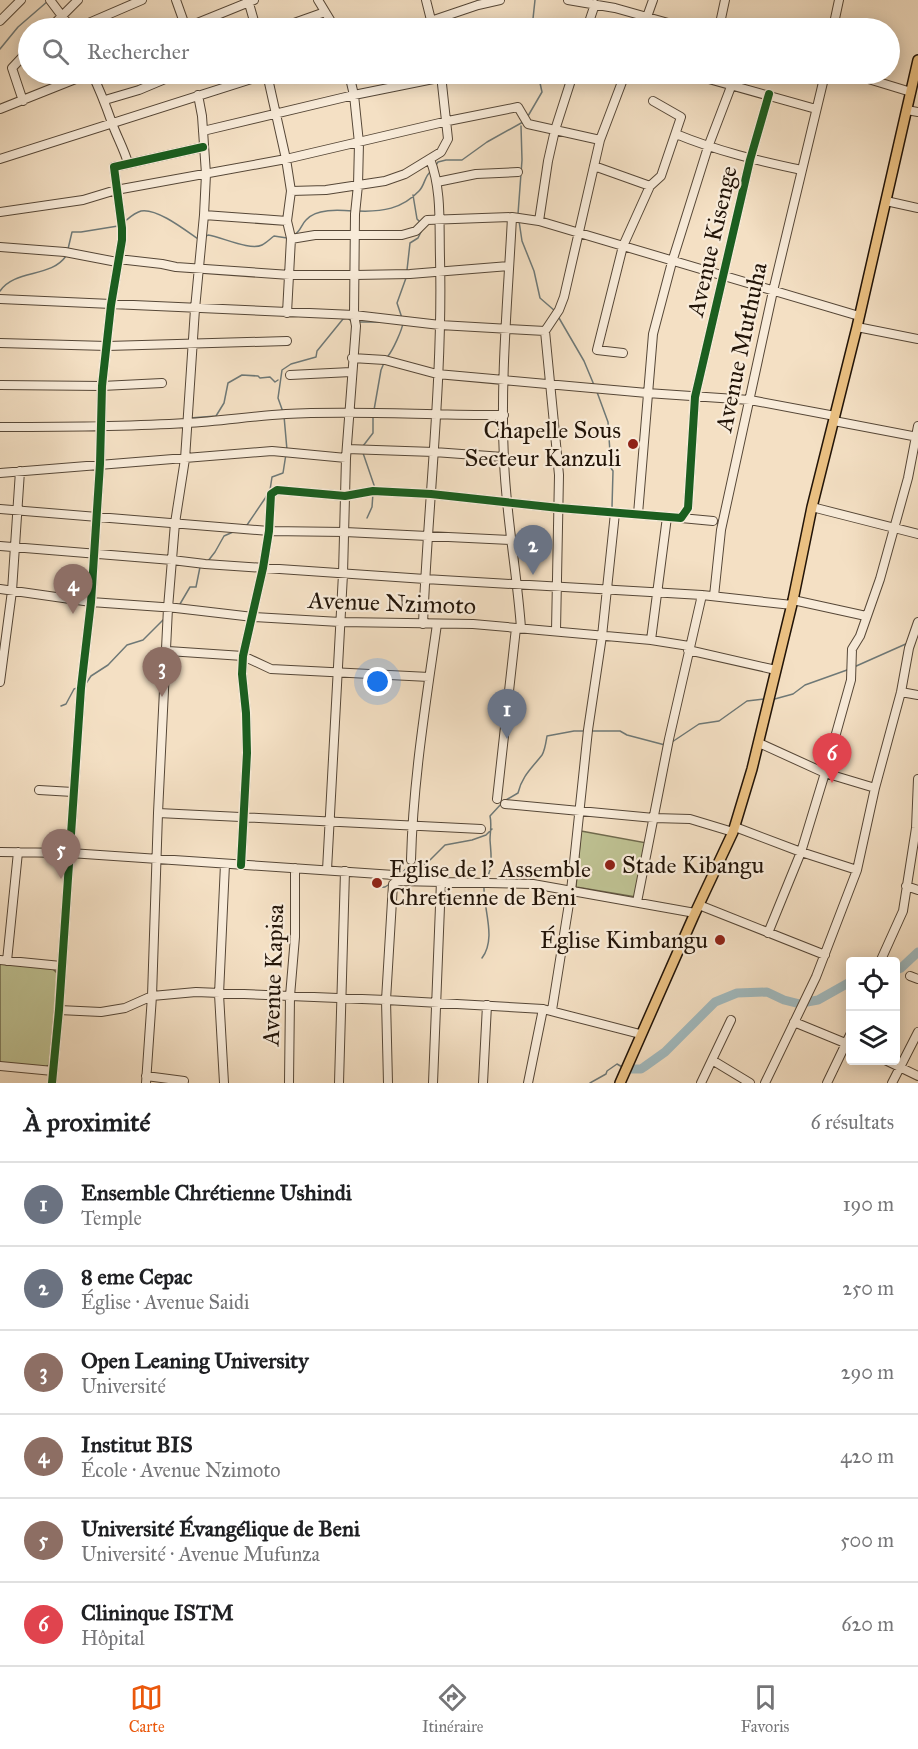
<!DOCTYPE html>
<html lang="fr">
<meta charset="utf-8">
<style>
body{margin:0;font-family:"IM FELL Great Primer",serif;background:#f6f6f6;color:#202124}
.controls{position:absolute;right:18px;bottom:18px;display:grid;overflow:hidden;border-radius:6px;box-shadow:0 3px 15px #0003}
.controls button{width:54px;height:54px;display:grid;place-items:center;padding:0;border:0;border-bottom:2px solid #e0e0e0;background:#fff;color:#202124;font:30px sans-serif}
.you{position:absolute;left:378px;top:682px;width:21px;height:21px;margin:-15px;border:4px solid #fff;border-radius:50%;background:#1a73e8;box-shadow:0 0 0 9px #1a73e833}
.badge{display:grid;place-items:center;width:39px;height:39px;border-radius:50%;background:#ea580c;color:#fff;font-size:20px;font-weight:700}
.pin{position:absolute;translate:-50% -50px;filter:drop-shadow(0 2px 3px #0008)}
.pin::after{content:'';position:absolute;top:32px;width:21px;height:18px;background:inherit;clip-path:polygon(0 0,100% 0,50% 100%)}
.list{margin:0;padding:0;list-style:none}
h2{display:flex;justify-content:space-between;align-items:center;height:78px;margin:0;padding:0 24px;font-size:26px}
h2 small{font-size:20px;font-weight:400;color:#757577}
.list li{display:grid;grid-template-columns:39px 1fr auto;gap:18px;align-items:center;box-sizing:border-box;height:84px;padding:0 24px;border-top:2px solid #e0e0e0}
.list b{display:block;font-size:22px;white-space:nowrap}
.list p{margin:0;font-size:20px;white-space:nowrap;color:#757577}
.list em{font-size:20px;font-style:normal;color:#757577}
.icon{flex:none;width:33px;height:33px;fill:none;stroke:currentColor;stroke-width:2;stroke-linecap:round;stroke-linejoin:round}
.map{position:relative;flex:none;width:918px;height:1083px;overflow:hidden}
.search{position:absolute;background:#fff;box-shadow:0 3px 15px #0003;left:18px;right:18px;top:18px;height:66px;display:flex;align-items:center;gap:15px;box-sizing:border-box;padding:0 21px;border-radius:33px;color:#757577;font-size:22px}
.sheet{height:582px;background:#fff}
nav{display:flex;justify-content:space-around;align-items:center;box-sizing:border-box;height:84px;border-top:2px solid #e0e0e0;background:#fff;font-size:16px;color:#757577}
nav a{display:grid;justify-items:center;gap:3px}
nav .on{color:#ea580c}
.map>svg:first-child{display:block}
</style>
<div class="map">
<svg width="918" height="1083" viewBox="0 0 918 1083">
<rect width="100%" height="100%" fill="#f4e0c4"/>
<filter id="stains"><feTurbulence type="fractalNoise" baseFrequency=".00333" numOctaves="4"/><feColorMatrix values="0 0 0 0 .2 0 0 0 0 .09 0 0 0 0 .02 0 0 0 .5 -.17"/></filter>
<radialGradient id="worn" r=".72"><stop offset=".6" stop-color="#630" stop-opacity="0"/><stop offset="1" stop-color="#630" stop-opacity=".3"/></radialGradient>
<!-- green -->
<path fill="#bec192" stroke="#706a4d" stroke-width="1.5" d="M581 831 647 843 636 897 576 887Z
M0 962 51 967 58 974 49 1065 44 1068 0 1066Z"/>
<g fill="none" stroke-linecap="round" stroke-linejoin="round">
<!-- stream -->
<path stroke="#6e7876" stroke-width="1.5" d="M532 28 535 0
M0 49 18 27 48 1
M528 116 542 92 538 74
M436 165 438 162 446 160H462L487 142 523 122
M413 195 417 219 420 222
M358 211C382 212 402 209 419 191 425 185 424 177 431 171
M518 214 522 160 521 126
M519 221 522 241 534 271 540 298 555 311
M124 222C129 218 134 213 141 211 157 208 185 230 198 239
M294 235C301 231 301 225 306 220 316 208 340 210 354 211
M205 237 208 235C222 237 250 251 262 245 266 243 270 239 274 236L287 238
M68 249 72 232H81L118 226
M407 270 410 243 418 238 421 232
M0 291C15 269 51 278 66 256
M402 318 397 303 406 278
M559 318 584 361 594 385
M358 322H383
M388 356C393 350 402 330 403 323
M597 392 608 422 611 468 613 471 612 507
M374 410 381 370 384 363
M283 412 278 398 282 370 291 364 316 357 317 351 343 319 348 318 351 321
M284 416 287 450
M190 418 216 416 224 403 228 383 242 375 258 376 260 378 270 377 275 382 278 380
M363 446 373 433V415
M363 453 375 488
M270 490 272 477 283 473 286 454
M367 518 372 507 373 493
M245 526 247 525 268 494
M208 561 215 552 224 536 233 532
M180 604 190 587H196L200 567
M854 667 908 643
M85 685 91 676 108 665 127 645 143 640 164 619
M771 700 793 694 805 685 847 670
M61 706 66 704 74 689 77 688
M592 731H620L627 735 665 745
M672 742 699 724 719 721 747 701 764 699
M506 800 518 793C522 776 532 768 542 755 545 750 546 742 547 736L574 731H584
M402 877 403 872 409 865 426 864 445 845 472 840 486 835 492 829
M487 879C493 865 491 854 490 840 490 832 492 825 490 816L502 803
M374 888 385 887 391 883
M482 958C497 938 483 909 484 886
M590 1083 606 1074 607 1071 617 1064 624 1068"/>
<!-- river -->
<path stroke="#a1babf" stroke-width="9" d="M896 970 901 968 918 952
M807 1002 818 1000 850 982
M627 1069H641L644 1067 665 1052 715 1002 737 993 767 992 784 1000 800 1004"/>
<defs>
<path id="minor" d="M50 0 71 28
M176 0 186 28
M248 0 256 28
M318 0 335 28
M426 0 433 28
M568 0 615 8 686 28
M0 21 21 0
M50 28 78 0
M77 28 142 0
M185 28 254 0
M280 28 325 12
M410 28 478 5 500 0
M587 28 595 4
M643 28 653 0
M719 28 725 0
M833 28 839 0
M92 74C100 90 106 106 112 123 117 137 124 149 128 163
M691 74 816 109
M852 74 911 92
M105 100 139 90 177 74
M23 101 12 68 28 51
M0 109 88 74
M907 110 918 112
M203 131 354 95 458 74
M676 134C717 151 759 161 802 170
M0 159 267 74 286 159 291 191 287 221 291 238 287 313
M594 166 650 186
M437 182 476 174 518 172
M291 191 326 190 385 181 405 174 441 152 448 139 441 75
M886 201 918 208
M0 212 83 200 116 190 286 159 448 121 518 107 528 124 600 140
M204 215 287 221
M512 217C508 297 500 380 504 460 506 516 517 572 521 628
M539 221 548 161 555 130 573 74
M291 239 315 235H402L416 231 427 220 512 217 539 221 859 316
M0 247 65 252 117 262
M118 259 162 264 176 267 290 275H355L410 274 509 266
M0 299 354 315 440 325 545 331
M857 327 918 339
M0 343 107 346 287 341
M623 353 597 350 623 246 650 186 661 176 681 117 653 101
M352 358 385 360 437 374 647 393 750 400 835 416
M290 375 351 372
M0 385 102 386 162 383
M834 421 918 437
M0 427C62 427 124 427 186 423 220 421 253 416 286 414 359 410 432 416 504 415
M347 449 434 452 503 457
M0 473 272 451 346 458
M812 507 918 534
M0 509 269 531 345 532 511 540
M638 514 653 334 672 262 708 147 732 84
M681 518 713 521
M0 546 172 560 205 564 425 579 702 595 792 605
M0 589 91 602 176 608 253 617 340 622 473 624 651 640 689 646
M714 596 721 530 773 291 825 74
M793 600 866 616
M423 624C428 502 443 380 440 258 439 225 442 190 430 159
M556 631 559 475 545 331 559 310 564 297 600 140 625 74
M651 640 667 517
M688 650 776 670
M168 651 243 656 271 669 429 677
M0 682 12 591 20 471
M901 692 918 695
M759 743 825 773 875 788
M39 790 73 792
M497 799 516 628
M505 804 654 818 690 819 733 832
M158 813 481 829
M735 827 801 852 857 870
M0 852 70 853 394 875 398 881 533 884 695 913
M411 860C413 781 426 702 437 624
M241 865 247 753 246 713 242 674 243 656 263 568 269 531 271 494 277 490 345 496 373 491 431 494 559 508 681 518 688 508 695 397 750 160 769 94
M327 870 343 574 346 458 356 326 354 315 355 214 358 185 359 143 354 95 349 74
M906 886 918 890
M637 902 669 739 702 595
M699 905 825 955
M768 933 801 852 825 773 851 680 852 649 860 636 880 579 908 478 918 426
M0 960 61 966
M7 961 18 852
M880 962 903 911 916 828 918 779
M910 976 918 979
M59 1010 101 1012 125 1008 152 996 196 992 386 1000 543 1009 640 1034
M552 1010 571 891 588 730 602 636 615 513
M794 1022 850 1045
M712 1060 750 1083
M885 1060 918 1076
M0 1066 53 1071
M146 1076 184 1081
M52 1083 59 1010 81 688 91 602 100 464 102 386 111 305 122 240V228L114 167 203 147
M146 1083 152 996 158 813 168 608 175 523 185 459 195 309 204 215 206 174 202 116 198 95
M224 1083 219 994 225 864
M289 1083 290 996 295 937V868
M339 1083 345 871
M388 1083 386 1000 393 884 398 881
M433 1083 441 881
M483 1083 487 1005
M528 1083 543 1009
M701 1083 731 1020
M765 1083 816 977 857 870 875 788 901 692 909 648 918 622
M827 1083 850 1035
M892 1083 918 1032"/>
<path id="major" d="M620 1083 695 913 733 832 752 769 793 600 812 507 857 327 918 60"/>
</defs>
<!-- minor casing -->
<use href="#minor" stroke="#564737" stroke-width="10"/>
<!-- major casing -->
<use href="#major" stroke="#221408" stroke-width="12"/>
<!-- minor -->
<use href="#minor" stroke="#f8ebd9" stroke-width="8"/>
<!-- major -->
<use href="#major" stroke="#eac082" stroke-width="9"/>
<defs>
<path id="cycleway" d="M241 865 247 753 246 713 242 674 243 656 263 568 269 531 271 494 277 490 345 496 373 491 431 494 559 508 681 518 688 508 695 397 750 160 769 94
M52 1083 59 1010 81 688 91 602 100 464 102 386 111 305 122 240V228L114 167 203 147"/>
</defs>
<!-- cycleway casing -->
<use href="#cycleway" stroke="#f8ebd9" stroke-width="11"/>
<!-- cycleway -->
<use href="#cycleway" stroke="#1b5e20" stroke-width="8"/>
</g>
<!-- markers -->
<g fill="#8f2418" stroke="#f8ebd9" stroke-width="2">
<circle cx="633" cy="444" r="6"/>
<circle cx="610" cy="865" r="6"/>
<circle cx="377" cy="883" r="6"/>
<circle cx="720" cy="940" r="6"/>
</g>
<g text-anchor="middle" stroke-width="4.5" stroke-linejoin="round" paint-order="stroke">
<!-- street labels -->
<g font-size="24" fill="#221408" stroke="#f8ebd9">
<text transform="translate(712 241) rotate(-77)" y="8">Avenue Kisenge</text>
<text transform="translate(741 347) rotate(-78)" y="8">Avenue Muthuha</text>
<text transform="translate(392 603) rotate(2)" y="8">Avenue Nzimoto</text>
<text transform="translate(273 975) rotate(-88)" y="8">Avenue Kapisa</text>
</g>
<!-- poi labels -->
<g font-size="24" fill="#221408" stroke="#f8ebd9" text-anchor="end">
<text x="621" y="438">Chapelle Sous<tspan x="621" dy="28">Secteur Kanzuli</tspan></text>
<text x="622" y="873" text-anchor="start">Stade Kibangu</text>
<text x="389" y="877" text-anchor="start">Eglise de l' Assemble<tspan x="389" dy="28">Chretienne de Beni</tspan></text>
<text x="708" y="948">Église Kimbangu</text>
</g>
</g>
<rect width="100%" height="100%" filter="url(#stains)"/>
<rect width="100%" height="100%" fill="url(#worn)"/>
</svg>
<div class="controls">
<button><svg class="icon" aria-label="locate" viewBox="0 0 24 24"><circle cx="12" cy="12" r="6"/><path d="M12 2v4M12 18v4M2 12h4M18 12h4"/></svg></button>
<button><svg class="icon" aria-label="layers" viewBox="0 0 24 24"><path d="M12 4l9 5-9 5-9-5zM3 14l9 5 9-5"/></svg></button>
</div>
<div class="you"></div>
<div class="pin badge" style="left:507px;top:739px;background:#6b7280">1</div>
<div class="pin badge" style="left:533px;top:575px;background:#6b7280">2</div>
<div class="pin badge" style="left:162px;top:697px;background:#8d6e63">3</div>
<div class="pin badge" style="left:73px;top:614px;background:#8d6e63">4</div>
<div class="pin badge" style="left:61px;top:879px;background:#8d6e63">5</div>
<div class="pin badge" style="left:832px;top:783px;background:#e0444e">6</div>
<div class="search"><svg class="icon" aria-label="search" viewBox="0 0 24 24"><circle cx="10" cy="10" r="6"/><path d="M15 15l6 6"/></svg>Rechercher</div>
</div>
<section class="sheet">
<h2>À proximité<small>6 résultats</small></h2>
<ul class="list">
<li><span class="badge" style="background:#6b7280">1</span><div><b>Ensemble Chrétienne Ushindi</b><p>Temple</p></div><em>190 m</em></li>
<li><span class="badge" style="background:#6b7280">2</span><div><b>8 eme Cepac</b><p>Église · Avenue Saidi</p></div><em>250 m</em></li>
<li><span class="badge" style="background:#8d6e63">3</span><div><b>Open Leaning University</b><p>Université</p></div><em>290 m</em></li>
<li><span class="badge" style="background:#8d6e63">4</span><div><b>Institut BIS</b><p>École · Avenue Nzimoto</p></div><em>420 m</em></li>
<li><span class="badge" style="background:#8d6e63">5</span><div><b>Université Évangélique de Beni</b><p>Université · Avenue Mufunza</p></div><em>500 m</em></li>
<li><span class="badge" style="background:#e0444e">6</span><div><b>Clininque ISTM</b><p>Hôpital</p></div><em>620 m</em></li>
</ul>
</section>
<nav>
<a class="on"><svg class="icon" aria-label="map" viewBox="0 0 24 24"><path d="M3 6l6-2 6 2 6-2v14l-6 2-6-2-6 2zM9 4v14M15 6v14"/></svg>Carte</a>
<a><svg class="icon" aria-label="directions" viewBox="0 0 24 24"><path d="M12 3l9 9-9 9-9-9zM9 14v-3h6M13 9l2 2-2 2"/></svg>Itinéraire</a>
<a><svg class="icon" aria-label="saved" viewBox="0 0 24 24"><path d="M7 4h10v16l-5-4-5 4z"/></svg>Favoris</a>
</nav>
